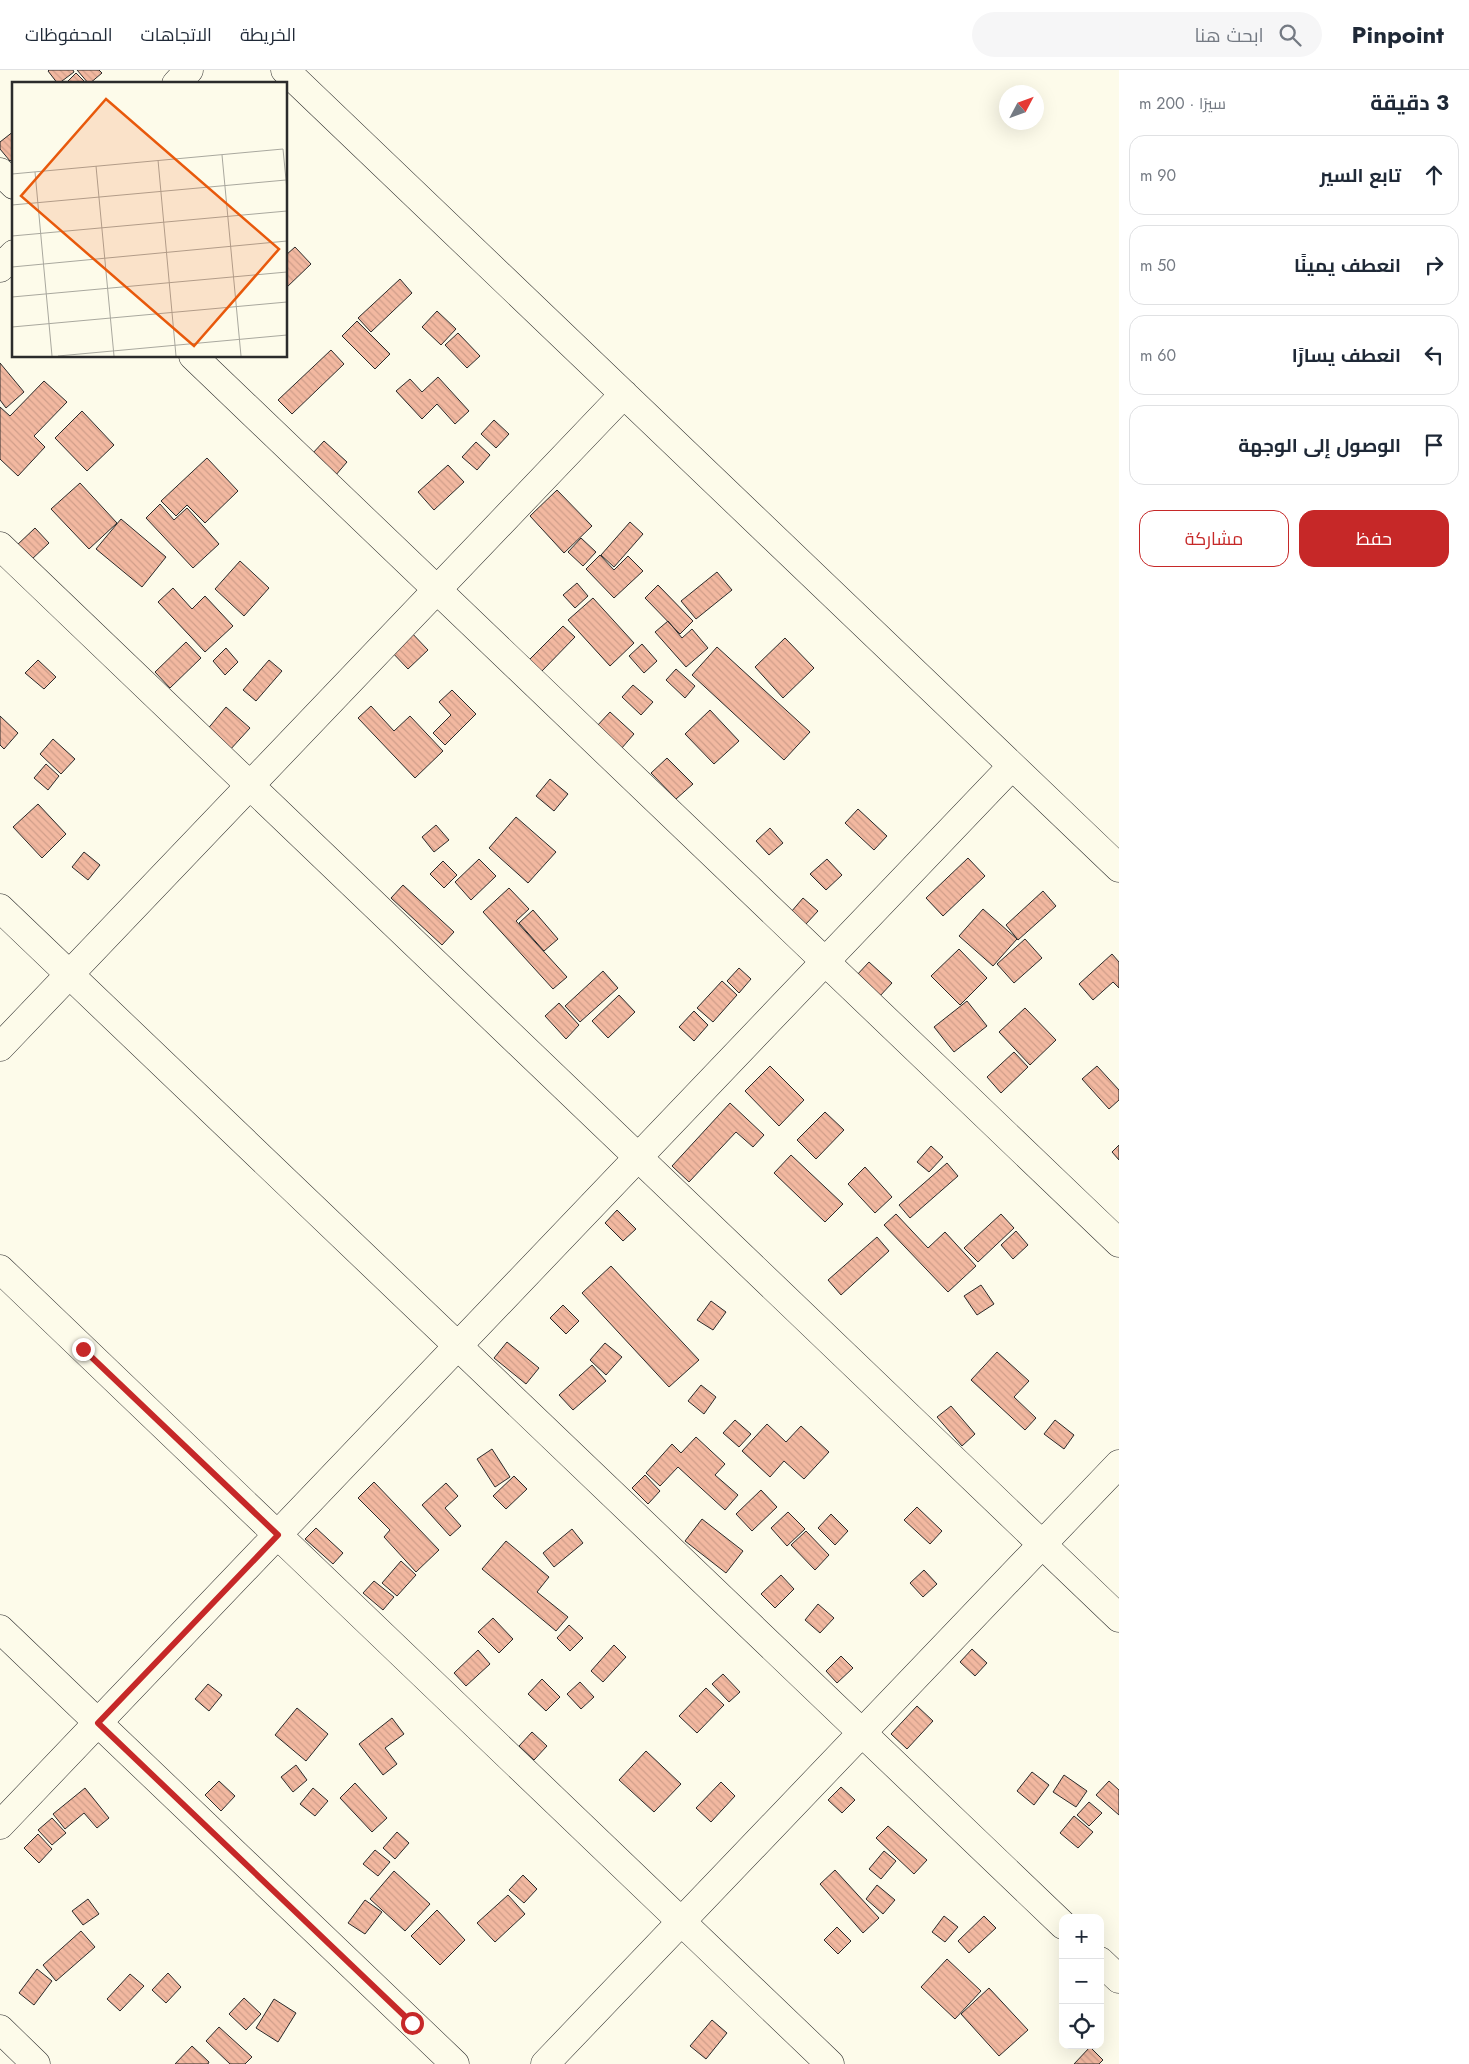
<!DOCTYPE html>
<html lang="ar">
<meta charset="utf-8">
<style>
body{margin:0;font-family:Jost,Cairo,sans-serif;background:#f6f6f7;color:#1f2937;direction:rtl}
.controls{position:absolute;right:15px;bottom:15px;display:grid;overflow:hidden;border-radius:10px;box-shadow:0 5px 20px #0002}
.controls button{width:45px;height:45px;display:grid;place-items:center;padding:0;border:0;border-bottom:1px solid #e0e1e3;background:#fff;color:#1f2937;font:25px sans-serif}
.compass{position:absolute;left:999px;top:15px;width:45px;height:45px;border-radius:50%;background:#fff;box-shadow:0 5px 20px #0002;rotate:49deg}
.stop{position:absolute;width:15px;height:15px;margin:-11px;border:4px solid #c62828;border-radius:50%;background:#fff}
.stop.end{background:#c62828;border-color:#fff;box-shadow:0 1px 5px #0008}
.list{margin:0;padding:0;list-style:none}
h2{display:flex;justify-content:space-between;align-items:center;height:65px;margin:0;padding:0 20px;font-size:21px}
h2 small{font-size:16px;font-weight:400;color:#747a83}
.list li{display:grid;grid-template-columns:32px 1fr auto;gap:15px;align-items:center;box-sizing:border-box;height:80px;margin:0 10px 10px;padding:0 10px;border:1px solid #e0e1e3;border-radius:15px}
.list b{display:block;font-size:19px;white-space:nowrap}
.list em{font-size:16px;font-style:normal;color:#747a83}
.actions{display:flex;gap:10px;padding:15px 20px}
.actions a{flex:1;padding:11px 0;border:1px solid #c62828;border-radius:15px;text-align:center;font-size:18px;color:#c62828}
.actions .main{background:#c62828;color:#fff}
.icon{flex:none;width:28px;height:28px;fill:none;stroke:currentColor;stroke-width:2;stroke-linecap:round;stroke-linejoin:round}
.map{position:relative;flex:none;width:1119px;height:1994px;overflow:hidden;direction:ltr}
header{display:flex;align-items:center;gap:30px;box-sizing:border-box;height:70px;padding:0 25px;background:#fff;border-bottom:1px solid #e0e1e3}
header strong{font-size:24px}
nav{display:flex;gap:28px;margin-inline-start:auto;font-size:18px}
.search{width:350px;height:45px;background:#f6f6f7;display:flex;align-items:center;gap:12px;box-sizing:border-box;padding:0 18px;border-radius:28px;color:#747a83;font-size:19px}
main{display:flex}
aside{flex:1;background:#fff}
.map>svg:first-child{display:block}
</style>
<header>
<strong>Pinpoint</strong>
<div class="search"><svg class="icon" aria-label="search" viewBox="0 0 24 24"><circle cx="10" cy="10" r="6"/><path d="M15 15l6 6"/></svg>ابحث هنا</div>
<nav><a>الخريطة</a><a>الاتجاهات</a><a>المحفوظات</a></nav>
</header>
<main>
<aside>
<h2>3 دقيقة<small>سيرًا · 200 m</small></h2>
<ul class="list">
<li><svg class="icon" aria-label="ahead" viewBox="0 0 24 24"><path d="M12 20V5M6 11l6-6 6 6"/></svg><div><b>تابع السير</b></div><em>90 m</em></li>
<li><svg class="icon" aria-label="right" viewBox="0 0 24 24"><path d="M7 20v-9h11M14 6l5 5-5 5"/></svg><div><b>انعطف يمينًا</b></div><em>50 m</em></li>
<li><svg class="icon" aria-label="left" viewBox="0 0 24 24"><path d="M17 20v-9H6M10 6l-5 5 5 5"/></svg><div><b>انعطف يسارًا</b></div><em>60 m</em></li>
<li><svg class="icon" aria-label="arrive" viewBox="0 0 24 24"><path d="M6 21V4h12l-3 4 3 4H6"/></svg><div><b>الوصول إلى الوجهة</b></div></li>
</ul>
<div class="actions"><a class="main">حفظ</a><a>مشاركة</a></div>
</aside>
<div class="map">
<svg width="1119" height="1994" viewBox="0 0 1119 1994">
<defs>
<pattern id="building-back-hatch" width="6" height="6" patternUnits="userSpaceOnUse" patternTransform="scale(1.25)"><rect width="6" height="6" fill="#f2b8a0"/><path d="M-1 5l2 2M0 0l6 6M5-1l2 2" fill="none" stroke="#d09e8a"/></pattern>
</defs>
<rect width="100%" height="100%" fill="#fdfbea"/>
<!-- building -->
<path fill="url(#building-back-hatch)" stroke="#2b2b2b" d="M49 0H73L74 2 58 14 48 1Z
M77 0H99L102 3 89 14Z
M76 3 87 14H65Z
M14 61V88L10 91 0 79V72Z
M295 177 311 194 286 218V185Z
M400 209 412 223 371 262 358 248Z
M437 241 456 259 441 275 422 257Z
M357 251 390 284 375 299 342 266Z
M458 263 480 286 467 298 445 275Z
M331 280 344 294 292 344 278 330Z
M0 293 24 322 6 338 0 330Z
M438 307 469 341 455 354 437 334 422 349 396 321 410 309 422 322Z
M44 311 67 332 34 366 45 377 18 406 0 389V337L10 346Z
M82 341 114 375 87 401 55 368Z
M494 350 509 364 496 378 481 364Z
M324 371 347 392 335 406 312 384Z
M476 372 490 385 477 400 462 387Z
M207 388 238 421 205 453 187 435 176 446 161 431Z
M448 395 464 412 434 440 418 422Z
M80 413 117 453 89 479 51 439Z
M557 420 592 456 564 483 530 446Z
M160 434 174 450 187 438 219 474 193 498 146 448Z
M121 449 166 487 142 517 96 479Z
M630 452 643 464 614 497 601 485Z
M35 458 49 473 30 491 16 476Z
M581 468 596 482 583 496 568 482Z
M600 485 614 500 628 486 643 501 614 528 586 499Z
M240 491 269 518 244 546 215 519Z
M717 502 732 520 696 549 681 531Z
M577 513 588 526 575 538 563 525Z
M658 515 693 551 680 564 645 528Z
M173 518 192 539 205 526 233 556 205 582 158 532Z
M593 528 634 573 610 596 568 550Z
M668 551 682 568 692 559 708 578 686 597 655 562Z
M563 556 575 567 541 602 529 590Z
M409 560 428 580 408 599 389 579Z
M785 568 814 598 783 628 755 597Z
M186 572 201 588 170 618 155 602Z
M642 574 657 591 644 603 629 586Z
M717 577 810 662 784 690 692 605Z
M226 578 238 592 225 605 213 591Z
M38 590 56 607 44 619 25 603Z
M269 590 282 601 256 631 243 620Z
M676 599 695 616 685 628 666 610Z
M633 615 653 632 641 645 622 627Z
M452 620 476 644 445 675 433 663 451 645 439 632Z
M371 636 394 661 410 646 443 681 415 708 358 648Z
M226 637 250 658 229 681 206 661Z
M710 640 739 671 714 694 685 664Z
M610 642 634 664 621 679 596 657Z
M0 646 18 663 4 679 0 675Z
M53 669 75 689 61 704 40 684Z
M667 688 693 714 676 729 651 703Z
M46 694 59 706 48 720 34 708Z
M550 709 568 724 554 741 536 726Z
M38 734 66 764 42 788 13 757Z
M858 739 887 766 874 780 845 753Z
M516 747 556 782 528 813 489 778Z
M436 755 449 770 434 782 422 767Z
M770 758 783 773 769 785 756 771Z
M84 782 100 795 88 810 72 797Z
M968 788 985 806 943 846 926 828Z
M479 789 496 806 471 830 455 812Z
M827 789 842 805 826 820 810 804Z
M443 791 457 805 444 818 430 804Z
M403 815 454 862 442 875 391 828Z
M509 818 529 839 516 851 567 907 553 919 483 842Z
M1043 821 1056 836 1018 870 1006 855Z
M803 828 818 841 806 854 791 842Z
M983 839 1017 869 993 896 959 866Z
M533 840 558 869 544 881 519 853Z
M1025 869 1042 888 1014 913 997 894Z
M959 879 987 908 960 935 931 906Z
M1112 884 1119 892V918L1113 912 1093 930 1079 914Z
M869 892 892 913 879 927 856 906Z
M739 898 751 909 739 923 727 911Z
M603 901 618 918 580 952 565 936Z
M722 911 737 925 713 952 697 938Z
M619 925 635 942 608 968 592 951Z
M967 931 987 956 954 982 934 957Z
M559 933 579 955 566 969 545 946Z
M1025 938 1056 970 1030 995 999 962Z
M694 941 708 955 694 971 679 957Z
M1014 982 1028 997 1001 1023 987 1007Z
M770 996 804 1030 779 1056 745 1021Z
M1097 996 1119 1020V1030L1109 1039 1082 1009Z
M730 1033 764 1065 753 1077 736 1062 689 1112 672 1096Z
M825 1042 844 1060 816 1089 797 1070Z
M1119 1075V1090L1112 1082Z
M931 1076 943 1087 929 1102 917 1092Z
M791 1085 843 1134 825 1152 774 1103Z
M947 1093 958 1106 910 1148 899 1135Z
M865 1097 892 1127 875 1143 848 1114Z
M617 1140 636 1159 623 1171 605 1153Z
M896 1144 928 1178 945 1162 976 1196 948 1222 884 1155Z
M1001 1144 1014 1158 978 1192 964 1178Z
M1016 1161 1028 1175 1013 1189 1001 1175Z
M877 1167 889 1181 841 1225 828 1210Z
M611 1196 699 1290 669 1317 582 1223Z
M981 1215 994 1234 977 1245 964 1226Z
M711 1231 726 1242 713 1260 697 1250Z
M563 1235 579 1251 566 1264 550 1248Z
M507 1272 539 1298 526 1314 494 1288Z
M605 1273 622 1287 606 1305 590 1290Z
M997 1282 1029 1311 1014 1327 1036 1348 1025 1360 971 1310Z
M592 1295 606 1311 573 1340 559 1325Z
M701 1315 716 1327 704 1344 688 1331Z
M951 1336 975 1364 962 1376 937 1347Z
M735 1350 751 1364 739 1377 723 1363Z
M1055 1350 1074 1365 1064 1379 1044 1364Z
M767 1354 786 1372 801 1356 829 1382 804 1409 784 1391 770 1407 742 1381Z
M696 1367 725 1394 715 1405 738 1425 725 1440 678 1397 660 1416 646 1403 672 1374 681 1383Z
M492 1379 510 1407 495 1417 477 1389Z
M645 1405 660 1421 648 1434 632 1418Z
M514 1406 527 1419 506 1439 493 1426Z
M374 1412 439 1480 416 1502 384 1467 390 1460 358 1428Z
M446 1413 458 1426 445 1438 461 1456 450 1466 422 1435Z
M761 1420 777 1437 752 1461 736 1444Z
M917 1437 942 1461 930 1474 904 1450Z
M788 1442 805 1459 787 1476 771 1458Z
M831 1444 848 1461 835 1475 818 1458Z
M702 1449 743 1481 726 1503 685 1471Z
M316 1458 343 1483 333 1494 305 1469Z
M572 1459 583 1473 554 1497 543 1483Z
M806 1461 829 1485 815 1500 791 1475Z
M506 1471 549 1507 537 1522 568 1547 556 1561 482 1499Z
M401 1491 416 1505 397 1526 382 1513Z
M924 1500 937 1514 923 1527 910 1513Z
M781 1505 794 1519 775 1538 761 1524Z
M374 1511 394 1527 383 1540 363 1523Z
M818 1534 834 1548 820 1563 805 1550Z
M493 1548 513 1569 499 1583 478 1562Z
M569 1555 583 1568 570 1581 557 1568Z
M614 1575 626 1587 603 1612 591 1601Z
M972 1579 987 1593 975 1606 960 1592Z
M478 1580 490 1594 466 1616 454 1603Z
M841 1586 853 1598 837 1613 826 1601Z
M723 1604 740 1622 729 1632 712 1614Z
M542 1609 560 1627 546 1641 528 1624Z
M580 1612 594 1627 581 1639 567 1624Z
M208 1614 222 1625 209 1641 195 1629Z
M706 1618 724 1635 697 1663 679 1646Z
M917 1636 933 1651 907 1679 891 1664Z
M297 1638 328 1664 306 1691 275 1665Z
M392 1648 404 1664 385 1678 397 1694 383 1705 359 1674Z
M532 1662 547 1676 534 1690 519 1676Z
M646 1681 681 1714 654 1742 619 1710Z
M296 1695 307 1710 293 1722 281 1707Z
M1032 1702 1049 1715 1034 1735 1017 1721Z
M1064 1705 1087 1721 1076 1737 1053 1722Z
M219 1711 235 1726 221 1741 205 1725Z
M1109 1711 1119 1720V1745L1096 1725Z
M721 1712 735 1726 711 1752 696 1738Z
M355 1713 387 1748 372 1762 340 1728Z
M841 1717 855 1730 842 1743 828 1730Z
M85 1718 109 1748 97 1758 84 1743 65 1759 53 1744Z
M313 1718 328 1731 315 1746 300 1734Z
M1089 1732 1102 1743 1089 1756 1077 1745Z
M1074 1746 1093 1762 1078 1778 1060 1763Z
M52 1748 66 1763 52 1775 38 1760Z
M888 1756 927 1790 914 1804 876 1768Z
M397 1762 409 1773 395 1789 383 1778Z
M38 1764 52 1779 39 1793 24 1778Z
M375 1780 390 1792 378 1806 363 1794Z
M884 1781 896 1791 881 1809 869 1799Z
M835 1800 879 1848 863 1863 820 1814Z
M394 1801 430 1834 405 1861 370 1829Z
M523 1805 537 1819 524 1833 509 1820Z
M877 1815 895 1830 883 1844 866 1829Z
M508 1825 525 1844 495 1872 477 1853Z
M88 1829 99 1844 83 1855 72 1841Z
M365 1830 382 1842 365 1864 348 1853Z
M437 1840 465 1870 440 1895 411 1866Z
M944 1846 958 1857 945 1872 932 1862Z
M984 1846 996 1858 969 1883 958 1871Z
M837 1857 851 1871 838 1884 824 1870Z
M81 1861 95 1877 56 1911 43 1895Z
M947 1889 981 1921 955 1949 921 1917Z
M37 1899 52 1911 34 1935 19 1923Z
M168 1903 181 1917 166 1933 152 1920Z
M130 1904 144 1916 120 1941 107 1929Z
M989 1918 1028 1960 999 1986 961 1944Z
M244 1928 261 1944 246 1960 229 1944Z
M274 1929 296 1943 278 1972 256 1958Z
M712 1950 727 1963 706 1989 690 1976Z
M219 1957 252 1987 245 1994H230L206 1971Z
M192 1976 209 1992 208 1994H175Z
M1090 1977 1103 1990 1099 1994H1074Z"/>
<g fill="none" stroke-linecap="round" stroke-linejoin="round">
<defs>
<path id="street" d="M285 0 1119 798
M176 14 189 0
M0 102 14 115
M0 198 14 184
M193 286 1119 1173
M0 476 1119 1548
M0 838 1063 1855
M0 977 624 324
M0 1199 830 1994
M0 1559 455 1994
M0 1755 1012 696
M1100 1891 1119 1909
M0 1959 36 1994
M545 1994 1119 1394"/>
</defs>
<!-- street casing -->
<use href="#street" stroke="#2b2b2b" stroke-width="29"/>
<!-- street -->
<use href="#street" stroke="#fdfbea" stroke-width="28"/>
</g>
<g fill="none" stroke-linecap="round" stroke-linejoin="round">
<!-- route -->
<path stroke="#c62828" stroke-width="6" d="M83 1279 278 1465 98 1653 412 1953"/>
</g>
<!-- overview -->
<g transform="translate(12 12)">
<rect width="275" height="275" fill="#fdfbea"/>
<path fill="none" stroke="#a9a89e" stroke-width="1" d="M210 73 229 274M146 78 164 274M84 84 102 274M23 90 40 274M0 92 271 67 275 108M0 123 274 98M0 154 275 129M0 185 275 159M0 215 275 190M0 245 275 220M46 274 275 253"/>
<path fill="#e8590c" fill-opacity="0.15" stroke="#e8590c" stroke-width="2.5" d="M94 17 267 167 182 264 9 114Z"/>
<rect width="275" height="275" fill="none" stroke="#2b2b2b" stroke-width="2.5"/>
</g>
</svg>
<div class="controls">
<button>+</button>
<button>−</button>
<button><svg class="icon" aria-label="locate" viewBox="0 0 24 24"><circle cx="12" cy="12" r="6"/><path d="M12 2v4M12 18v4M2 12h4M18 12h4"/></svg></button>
</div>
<svg class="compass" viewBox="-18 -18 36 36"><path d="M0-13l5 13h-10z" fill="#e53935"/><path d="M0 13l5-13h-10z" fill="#747a83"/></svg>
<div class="stop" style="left:412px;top:1953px"></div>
<div class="stop end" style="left:83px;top:1279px"></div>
</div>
</main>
